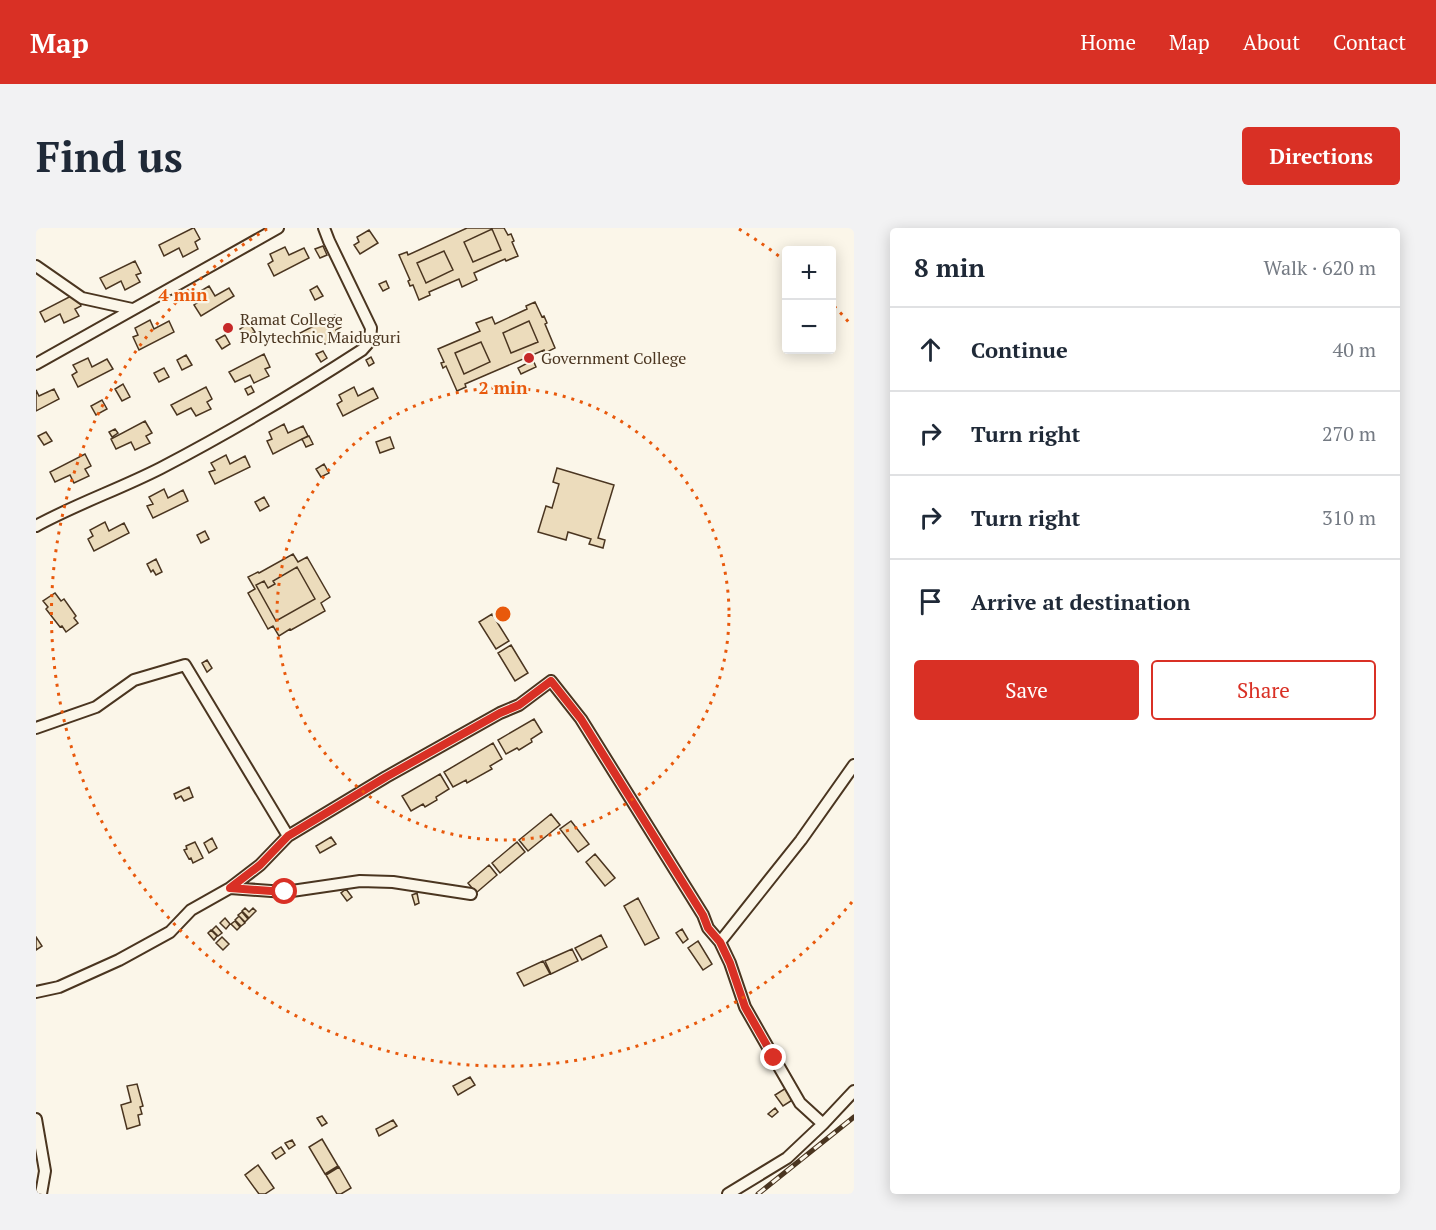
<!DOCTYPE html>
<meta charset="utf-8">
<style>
body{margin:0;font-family:"PT Serif",serif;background:#f2f2f3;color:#1f2937}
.controls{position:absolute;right:18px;top:18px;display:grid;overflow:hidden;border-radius:6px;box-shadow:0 3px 15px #0003}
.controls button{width:54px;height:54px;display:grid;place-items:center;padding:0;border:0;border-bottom:2px solid #e0e1e3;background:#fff;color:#1f2937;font:30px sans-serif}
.stop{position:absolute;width:18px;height:18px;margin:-14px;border:4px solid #d93025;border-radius:50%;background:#fff}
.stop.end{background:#d93025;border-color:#fff;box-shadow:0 2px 6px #0008}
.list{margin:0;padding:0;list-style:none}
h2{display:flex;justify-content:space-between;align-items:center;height:78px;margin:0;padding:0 24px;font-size:26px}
h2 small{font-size:20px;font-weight:400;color:#747a83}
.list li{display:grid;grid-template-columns:39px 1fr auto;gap:18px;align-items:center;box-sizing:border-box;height:84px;padding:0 24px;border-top:2px solid #e0e1e3}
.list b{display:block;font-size:22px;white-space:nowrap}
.list em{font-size:20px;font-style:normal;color:#747a83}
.actions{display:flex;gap:12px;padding:18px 24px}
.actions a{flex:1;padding:14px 0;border:2px solid #d93025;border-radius:6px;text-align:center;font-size:21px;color:#d93025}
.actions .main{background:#d93025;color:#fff}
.icon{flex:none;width:33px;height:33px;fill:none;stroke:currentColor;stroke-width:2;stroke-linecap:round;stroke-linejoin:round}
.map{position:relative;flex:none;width:818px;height:966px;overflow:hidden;border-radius:6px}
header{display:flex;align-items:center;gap:36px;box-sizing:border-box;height:84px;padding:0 30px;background:#d93025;color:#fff}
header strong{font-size:28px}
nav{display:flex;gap:33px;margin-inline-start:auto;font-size:21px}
.intro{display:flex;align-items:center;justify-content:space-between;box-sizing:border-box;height:144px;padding:0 36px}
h1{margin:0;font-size:42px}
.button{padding:15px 27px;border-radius:6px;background:#d93025;color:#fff;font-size:21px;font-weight:700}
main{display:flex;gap:36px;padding:0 36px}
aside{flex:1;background:#fff;border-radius:6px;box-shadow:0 3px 15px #0003}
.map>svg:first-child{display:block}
</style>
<header>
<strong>Map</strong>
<nav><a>Home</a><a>Map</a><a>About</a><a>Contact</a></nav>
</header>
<div class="intro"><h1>Find us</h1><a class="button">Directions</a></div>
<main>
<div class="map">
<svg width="818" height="966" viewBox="0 0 818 966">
<rect width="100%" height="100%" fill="#fbf6e9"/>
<!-- building -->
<path fill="#ecdcbc" stroke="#4a3520" stroke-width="1.5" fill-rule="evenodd" d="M157 0H158L164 11 159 14 162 21 147 29 143 20 128 28 123 17Z
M431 0H468L472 7 475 6 478 13 476 14 482 28 470 33 469 31 438 45 441 52 426 59 423 51 393 64 394 67 383 72 377 57 374 58 372 53 374 52 363 27 371 24 372 27ZM456 1 465 22 437 34 428 14ZM408 23 417 42 390 55 381 35Z
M456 1 465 22 437 34 428 14Z
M333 2 342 15 324 26 318 17 323 14 321 9Z
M287 18 291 27 284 30 279 21Z
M249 19 253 27 268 20 273 30 238 48 232 36 237 33 234 26Z
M408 23 417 42 390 55 381 35Z
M99 33 105 45 100 47 104 54 89 62 85 53 70 61 64 50Z
M350 53 353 60 347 63 343 56Z
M173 58 179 68 193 60 198 68 165 88 158 77 167 71 163 64Z
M281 58 287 68 279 72 274 62Z
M39 66 45 78 39 81 43 88 28 95 24 86 9 94 4 84Z
M499 74 506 89 508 88 511 95 509 96 519 120 509 125 508 122 429 156 430 159 421 163 410 138 407 140 405 135 408 134 402 121 444 103 440 95 456 89 459 96 491 81 490 78ZM493 93 502 114 475 125 467 105ZM445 114 454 134 428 146 419 125Z
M299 87 305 99 300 102 303 109 289 116 284 108 269 115 264 105Z
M114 92 118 101 133 93 138 104 103 122 97 109 102 107 99 100Z
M493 93 502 114 475 125 467 105Z
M213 95 219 104 209 110 204 101Z
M189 107 194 116 186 121 180 112Z
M445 114 454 134 428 146 419 125Z
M287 123 291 130 285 134 280 126Z
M228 126 234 139 229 141 233 148 218 155 214 147 199 154 193 144Z
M150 127 156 137 146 142 141 132Z
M335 129 338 135 333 138 330 132Z
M52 130 56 139 71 131 77 141 42 159 36 147 41 144 37 137Z
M497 132 500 139 485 146 482 140Z
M128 140 133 149 123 154 118 145Z
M87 156 94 169 86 173 79 161Z
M215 158 218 164 212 167 209 161Z
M170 159 176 171 171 174 175 181 160 188 155 180 141 187 135 177Z
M318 159 322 168 337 160 342 170 307 188 301 176 306 173 303 167Z
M18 161 23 171 0 183V162L3 168Z
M66 172 71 181 60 187 55 178Z
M109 193 116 205 110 208 114 215 99 222 95 214 80 221 75 211Z
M248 196 252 205 267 198 272 208 237 226 231 213 236 211 233 204Z
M79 201 82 205 76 209 73 204Z
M10 204 16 213 8 217 2 208Z
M273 208 277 216 270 219 266 211Z
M354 209 358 220 344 225 340 214Z
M49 226 55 238 49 241 53 248 38 255 34 247 19 254 14 244Z
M190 227 194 236 209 228 214 239 179 256 173 244 179 242 175 235Z
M288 236 293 245 285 249 280 241Z
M521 240 578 257 562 310 569 312 567 320 553 316 555 311 532 304 530 312 502 304 510 278 516 280 523 256 517 254Z
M128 261 132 270 147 262 152 273 117 290 111 278 117 276 113 269Z
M228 269 233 278 224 283 219 274Z
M69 294 73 303 88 295 93 305 58 323 52 311 57 308 54 302Z
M169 303 173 311 165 315 161 307Z
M257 326 262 334 271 329 294 369 285 375 289 383 255 402 254 401 243 408 237 398 232 401 212 365 219 361 212 349 222 344 223 345ZM261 339 279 371 240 393 220 357 228 353 232 360 239 356 237 353Z
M120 331 126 344 120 347 117 342 115 344 111 336Z
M261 339 279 371 240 393 220 357 228 353 232 360 239 356 237 353Z
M19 365 25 373 28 371 40 388 38 390 42 395 30 404 26 398 24 399 10 381 12 379 7 373Z
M456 386 473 413 460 421 443 394Z
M475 417 492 445 479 453 462 425Z
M171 432 176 440 171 444 166 435Z
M498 491 506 504 495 511 496 514 483 522 481 520 470 526 462 512Z
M457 515 466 531 454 538 456 541 431 555 430 552 417 559 408 544Z
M404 546 413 561 400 569 401 572 389 579 387 576 375 583 366 568Z
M153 559 157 569 148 573 145 568 140 571 138 566Z
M515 586 524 597 492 623 483 612Z
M535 593 553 616 542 624 524 601Z
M295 609 300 616 284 625 280 618Z
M176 610 181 620 173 625 168 615Z
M159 614 167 630 157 635 155 630 153 631 148 622 151 621 150 618Z
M481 614 489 624 464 645 456 635Z
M559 626 579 650 569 658 550 634Z
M453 637 461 647 440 665 432 655Z
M310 661 316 669 311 673 305 665Z
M381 665 383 675 379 677 376 667Z
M602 670 623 710 609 717 588 678Z
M209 680 213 684 217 680 220 683 213 690 206 683Z
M206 684 212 691 209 694 202 687Z
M203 688 209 695 205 698 199 692Z
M189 690 194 696 190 701 184 695Z
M199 693 204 699 201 702 195 696Z
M180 698 186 705 182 708 176 702Z
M646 701 652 711 647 715 640 705Z
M175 702 181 708 178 712 172 705Z
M565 707 571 719 546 732 539 720Z
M0 709 6 718 0 722Z
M186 709 193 716 187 722 180 715Z
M662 713 676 736 667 742 652 720Z
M536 721 542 733 515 746 509 733Z
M507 733 514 746 488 758 481 745Z
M434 849 439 857 422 867 417 858Z
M101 856 107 878 104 879 106 886 102 887 104 897 91 901 85 877 95 874 91 858Z
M750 860 758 871 747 878 739 867Z
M739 880 742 884 736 889 732 886Z
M286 888 291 895 286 898 281 890Z
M357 892 361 898 343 908 340 901Z
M286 911 302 938 289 946 273 919Z
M256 912 259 917 253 921 249 915Z
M245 919 249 925 240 931 236 925Z
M222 937 238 960 229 966H223L209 947Z
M303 939 315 960 305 966H301L290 947Z"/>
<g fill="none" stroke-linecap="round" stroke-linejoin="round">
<defs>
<path id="minor" d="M0 38 46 70 96 81
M0 136 242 0
M0 298C40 276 84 261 125 240 194 204 261 164 326 122L334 113 335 100 293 13 288 0
M0 500 60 479 98 452 149 437 252 608
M194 660 249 664 324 653 357 654 435 666
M684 714 765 612 818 537
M0 764 23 759 83 732 134 704 155 682 194 660 224 637 252 608 350 549 464 485 483 477 515 453 545 491 667 687 672 700 684 714 694 735 709 779 738 830 764 875 787 896
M0 891 9 943 5 966
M692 966 751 930 787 896 818 863"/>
</defs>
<!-- minor casing -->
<use href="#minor" stroke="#4a3520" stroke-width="14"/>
<!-- minor -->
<use href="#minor" stroke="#fbf6e9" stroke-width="10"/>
<defs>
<path id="rail" d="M722 966 818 889"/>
</defs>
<!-- rail casing -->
<use href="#rail" stroke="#4a3520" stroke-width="5"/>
<!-- rail -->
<use href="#rail" stroke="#fbf6e9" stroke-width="3" stroke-dasharray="9" stroke-linecap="butt"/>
</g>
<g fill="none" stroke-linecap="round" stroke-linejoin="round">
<!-- route -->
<path stroke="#d93025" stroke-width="8" d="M249 664 194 660 224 637 252 608 350 549 464 485 483 477 515 453 545 491 667 687 672 700 684 714 694 735 709 779 738 830"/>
</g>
<!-- distance rings -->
<g fill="none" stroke="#e8590c" stroke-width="3" stroke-dasharray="3 6">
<circle cx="467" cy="386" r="226"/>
<path d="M816 674A452 452 0 1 1 231 1M703 1A452 452 0 0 1 748 32M798 78A452 452 0 0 1 816 98"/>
</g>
<!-- markers -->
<g fill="#c62828" stroke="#fbf6e9" stroke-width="2">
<circle cx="192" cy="100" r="6"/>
<circle cx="493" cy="130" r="6"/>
</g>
<g text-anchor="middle" stroke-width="4.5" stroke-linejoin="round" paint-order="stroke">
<!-- poi labels -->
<g font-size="16" fill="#4a3520" stroke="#fbf6e9" text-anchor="start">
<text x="204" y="97">Ramat College<tspan x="204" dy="18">Polytechnic Maiduguri</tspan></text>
<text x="505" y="136">Government College</text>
</g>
</g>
<circle cx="467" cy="386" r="9" fill="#e8590c" stroke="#fbf6e9" stroke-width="3"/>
<g font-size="18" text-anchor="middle" font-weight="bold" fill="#e8590c" stroke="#fbf6e9" stroke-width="4.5" stroke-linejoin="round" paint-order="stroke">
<text x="147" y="73">4 min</text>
<text x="467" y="166">2 min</text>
</g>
</svg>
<div class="controls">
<button>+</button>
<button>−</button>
</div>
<div class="stop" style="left:249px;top:664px"></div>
<div class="stop end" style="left:738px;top:830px"></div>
</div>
<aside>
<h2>8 min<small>Walk · 620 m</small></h2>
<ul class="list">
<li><svg class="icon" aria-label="ahead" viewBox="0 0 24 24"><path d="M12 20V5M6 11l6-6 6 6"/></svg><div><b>Continue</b></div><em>40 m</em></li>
<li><svg class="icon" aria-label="right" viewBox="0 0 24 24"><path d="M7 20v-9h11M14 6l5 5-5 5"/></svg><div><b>Turn right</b></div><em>270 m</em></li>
<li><svg class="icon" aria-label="right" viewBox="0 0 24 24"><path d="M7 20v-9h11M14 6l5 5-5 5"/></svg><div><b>Turn right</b></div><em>310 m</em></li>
<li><svg class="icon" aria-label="arrive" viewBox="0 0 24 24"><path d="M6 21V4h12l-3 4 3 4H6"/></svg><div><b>Arrive at destination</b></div></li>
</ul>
<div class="actions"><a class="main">Save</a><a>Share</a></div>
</aside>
</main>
